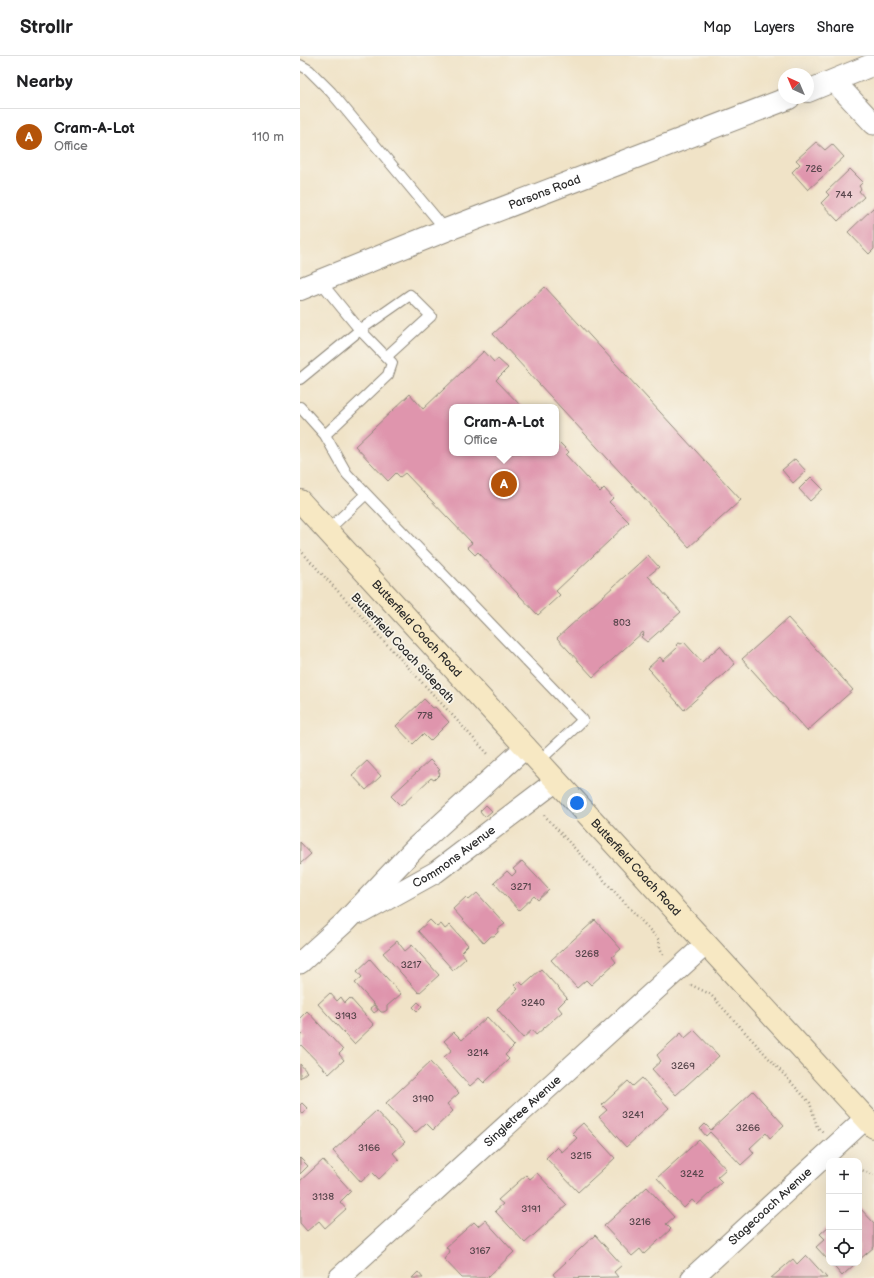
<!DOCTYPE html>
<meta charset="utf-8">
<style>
body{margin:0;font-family:"Balsamiq Sans",sans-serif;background:#f2f2f2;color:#202124}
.controls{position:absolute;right:12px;bottom:12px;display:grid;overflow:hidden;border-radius:8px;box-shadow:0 4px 16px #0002}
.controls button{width:36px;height:36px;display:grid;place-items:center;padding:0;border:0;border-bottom:1px solid #e0e0e0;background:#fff;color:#202124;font:20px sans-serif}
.compass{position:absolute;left:478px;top:12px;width:36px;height:36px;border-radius:50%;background:#fff;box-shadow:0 4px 16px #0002;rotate:316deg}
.you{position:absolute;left:277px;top:747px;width:14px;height:14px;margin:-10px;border:3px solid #fff;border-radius:50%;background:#1a73e8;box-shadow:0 0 0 6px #1a73e833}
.badge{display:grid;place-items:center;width:26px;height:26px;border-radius:50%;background:#b45309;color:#fff;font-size:13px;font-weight:700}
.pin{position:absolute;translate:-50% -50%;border:2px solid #fff;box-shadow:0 1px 4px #0006}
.popup{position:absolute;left:149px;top:348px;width:110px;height:52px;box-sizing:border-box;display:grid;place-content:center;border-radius:8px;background:#fff;filter:drop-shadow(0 1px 3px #0005);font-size:13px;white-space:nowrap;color:#757577}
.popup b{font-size:15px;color:#202124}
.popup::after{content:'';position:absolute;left:50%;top:100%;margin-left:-8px;border:8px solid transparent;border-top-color:#fff}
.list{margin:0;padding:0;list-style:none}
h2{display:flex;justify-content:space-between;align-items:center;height:52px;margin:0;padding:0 16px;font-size:17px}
h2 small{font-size:13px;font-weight:400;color:#757577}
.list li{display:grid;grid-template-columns:26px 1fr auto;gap:12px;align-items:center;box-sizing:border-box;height:56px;padding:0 16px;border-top:1px solid #e0e0e0}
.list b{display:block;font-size:15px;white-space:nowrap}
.list p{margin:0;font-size:13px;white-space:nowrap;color:#757577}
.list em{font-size:13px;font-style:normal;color:#757577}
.icon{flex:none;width:22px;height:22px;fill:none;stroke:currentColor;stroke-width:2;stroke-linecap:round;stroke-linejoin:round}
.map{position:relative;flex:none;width:574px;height:1222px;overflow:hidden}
header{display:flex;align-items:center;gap:24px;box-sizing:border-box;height:56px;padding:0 20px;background:#fff;border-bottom:1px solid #e0e0e0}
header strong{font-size:19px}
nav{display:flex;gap:22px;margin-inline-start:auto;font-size:14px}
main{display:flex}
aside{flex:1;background:#fff}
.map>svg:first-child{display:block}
</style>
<header>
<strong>Strollr</strong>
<nav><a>Map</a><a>Layers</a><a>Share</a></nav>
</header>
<main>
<aside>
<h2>Nearby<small></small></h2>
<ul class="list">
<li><span class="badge">A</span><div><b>Cram-A-Lot</b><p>Office</p></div><em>110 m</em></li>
</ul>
</aside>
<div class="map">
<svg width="574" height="1222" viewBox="0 0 574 1222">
<rect width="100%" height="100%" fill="#f7f3e8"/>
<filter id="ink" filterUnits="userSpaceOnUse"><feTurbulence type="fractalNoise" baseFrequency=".025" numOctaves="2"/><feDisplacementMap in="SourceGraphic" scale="8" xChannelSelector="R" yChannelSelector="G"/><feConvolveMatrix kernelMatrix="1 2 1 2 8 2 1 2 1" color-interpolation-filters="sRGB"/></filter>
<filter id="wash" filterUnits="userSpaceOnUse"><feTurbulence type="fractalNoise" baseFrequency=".012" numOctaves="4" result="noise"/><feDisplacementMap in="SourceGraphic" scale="16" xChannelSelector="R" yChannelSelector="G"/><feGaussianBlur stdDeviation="0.9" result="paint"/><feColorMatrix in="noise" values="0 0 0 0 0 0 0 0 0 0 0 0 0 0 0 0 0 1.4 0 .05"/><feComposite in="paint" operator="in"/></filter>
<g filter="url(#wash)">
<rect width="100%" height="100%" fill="#f0e3c7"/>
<g id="blocks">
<!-- building -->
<path fill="#df95ad" d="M516 86 525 94 532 88 544 101 508 134 492 116 500 108 496 104Z
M550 113 563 126 559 130 561 133 559 135 564 141 538 165 521 147 529 139 526 136Z
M574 151V193L569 198 548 176Z
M245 231 441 444 389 491 193 278Z
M184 295 194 306 198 303 208 312 196 324 222 351H152V397H256V389L259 386 269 396 266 399 300 436 304 432 313 442 309 446 329 466 256 535 260 539 238 559 178 496 175 499 167 491 172 487 105 417 100 421 96 417 88 425 55 390 110 338 123 353Z
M495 403 506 415 493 427 482 414Z
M511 421 523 433 510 445 499 433Z
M348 499 359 511 348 520 381 556 347 586 341 581 344 578 343 576 293 621 257 582Z
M488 562 553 634 507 675 442 603Z
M384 586 402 606 420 590 435 608 384 654 351 616H352L348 612 360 601 363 605 378 591 376 589 379 587 381 588Z
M124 643 133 652 135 651 149 666 130 685 123 678 113 688 96 670Z
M130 704 140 714 138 715 140 718 134 724 131 722 101 750 91 740Z
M67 705 81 720 66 734 52 719Z
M186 749 192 755 185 761 180 755Z
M0 786 11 798 0 808Z
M222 805 249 834 238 844 234 840 219 854 194 827 207 815 212 820 216 816 213 813Z
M177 837 205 868 198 873V876L194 880H191L184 887 153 853 166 841 169 844Z
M130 864 137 871 141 868 145 873 150 869 168 889 161 896 166 902 153 914 118 875Z
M295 864 321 893 312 901 316 906 291 929 286 924 277 932 251 904Z
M97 885 105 895 112 889 139 919 119 937 83 897Z
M70 903 101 938 87 950V954L84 956H81L55 927 62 921 57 915Z
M241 913 267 942 258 951 262 956 236 979 232 974 223 982 197 953 218 933 214 929 219 925 223 929Z
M30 937 37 945 41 941 45 947 50 942 74 969 54 988 18 948Z
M118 946 122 950 117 955 113 951Z
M74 949 78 954 74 957 70 952Z
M7 955 43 994 39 998 44 1004 29 1018 0 988V979L2 977 0 975V962Z
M187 961 214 990 205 999 209 1003 184 1027 179 1022 170 1030 144 1001 152 994 144 985 154 976 162 984Z
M394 974 419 1000 376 1039 352 1013 361 1005 357 999 381 977 385 982Z
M130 1006 159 1037 147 1048 153 1055 133 1074 126 1067 115 1077 86 1047Z
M0 1008 7 1016 0 1022Z
M342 1022 369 1052 326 1091 299 1061 307 1054 302 1049 328 1025 333 1030Z
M453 1035 484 1069 470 1082 466 1077 450 1092 454 1097 441 1109 410 1076 406 1080 400 1073 405 1068 411 1074Z
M2 1047 8 1053 2 1058 0 1056V1049Z
M76 1055 105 1086 93 1097 99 1104 79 1123 72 1116 61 1126 33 1095Z
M283 1067 315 1102 278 1136 246 1102 257 1091 262 1096 277 1082 272 1077Z
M399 1084 426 1113 417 1121 422 1126 397 1149 392 1144 384 1152 357 1122Z
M0 1102 8 1110 0 1118Z
M23 1104 51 1135 40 1146 46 1153 25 1172 19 1165 7 1175 0 1167V1125Z
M237 1117 267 1149 225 1187 195 1155 203 1148 198 1144 226 1119 230 1123Z
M347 1131 374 1161 366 1168 371 1173 344 1198 340 1193 332 1200 304 1170Z
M559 1151 574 1167V1191L559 1204Z
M185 1164 214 1196 187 1222H162L144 1203 150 1196 146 1191 174 1166 178 1170Z
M529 1170V1205L516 1191 525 1183 520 1178Z
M295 1179 322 1209 314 1216 318 1221 256 1222 253 1218Z
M506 1199 527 1222H471L493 1203 497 1208Z
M531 1207H556L542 1220Z
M118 1216 123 1222H112Z"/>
</g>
</g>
<g filter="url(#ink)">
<use href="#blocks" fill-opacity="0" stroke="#8e8779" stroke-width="1"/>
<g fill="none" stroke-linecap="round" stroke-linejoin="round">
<defs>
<path id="service" d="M0 9 9 14 31 36 146 174
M20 225 60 274 110 239 131 260 86 301
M0 323 60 274 92 307 88 319 25 379 0 351
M25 379 47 418 283 664 239 705
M27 475 66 438"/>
<g id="minor">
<path d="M534 25 574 68"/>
<path id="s1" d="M62 857 136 816 256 725"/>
<path d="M0 907 44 867 116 791 226 691"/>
<path id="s2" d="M39 1222 406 888"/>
<path id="s3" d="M392 1222 566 1062"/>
</g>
<g id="tertiary">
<path d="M508 35 574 8"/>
<path id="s4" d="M0 233 146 174 489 42"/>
</g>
<g id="secondary">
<path id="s5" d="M0 445 574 1071"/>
</g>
</defs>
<!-- service casing -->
<use href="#service" stroke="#8e8779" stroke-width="12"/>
<!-- minor casing -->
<use href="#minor" stroke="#8e8779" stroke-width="23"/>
<!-- tertiary casing -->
<use href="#tertiary" stroke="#8e8779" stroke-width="24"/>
<!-- secondary casing -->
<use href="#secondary" stroke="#8e8779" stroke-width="24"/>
<!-- path -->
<path stroke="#8e8779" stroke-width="2.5" stroke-dasharray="1 3" stroke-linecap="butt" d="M0 494 188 698
M244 759 359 884 360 892 364 900
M391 929 410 938 510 1047 517 1071 523 1076
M559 1113 574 1119"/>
<!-- service -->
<use href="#service" stroke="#fff" stroke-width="10"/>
<!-- minor -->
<use href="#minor" stroke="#fff" stroke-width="21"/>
<!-- tertiary -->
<use href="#tertiary" stroke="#fff" stroke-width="22"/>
<!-- secondary -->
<use href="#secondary" stroke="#f7e8c3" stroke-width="22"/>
</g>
</g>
<g text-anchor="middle" stroke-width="3.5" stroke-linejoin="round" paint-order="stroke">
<!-- number labels -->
<g font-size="10" fill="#58464c">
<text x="514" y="116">726</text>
<text x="544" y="142">744</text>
<text x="322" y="570">803</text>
<text x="125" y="663">778</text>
<text x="221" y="834">3271</text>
<text x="287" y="901">3268</text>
<text x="111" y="912">3217</text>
<text x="233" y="950">3240</text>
<text x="46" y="963">3193</text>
<text x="178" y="1000">3214</text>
<text x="383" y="1013">3269</text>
<text x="123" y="1046">3190</text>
<text x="333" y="1062">3241</text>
<text x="448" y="1075">3266</text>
<text x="69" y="1095">3166</text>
<text x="281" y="1103">3215</text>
<text x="392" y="1121">3242</text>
<text x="23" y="1144">3138</text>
<text x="231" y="1156">3191</text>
<text x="340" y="1169">3216</text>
<text x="180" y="1198">3167</text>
</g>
<!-- street labels -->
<g font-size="12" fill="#2b2b2b" stroke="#f7f3e8">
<text dy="4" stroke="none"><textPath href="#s4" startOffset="263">Parsons Road</textPath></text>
<text dy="4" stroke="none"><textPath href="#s5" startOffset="173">Butterfield Coach Road</textPath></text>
<text transform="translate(103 592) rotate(47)" y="4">Butterfield Coach Sidepath</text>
<text dy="4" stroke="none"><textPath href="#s1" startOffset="108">Commons Avenue</textPath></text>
<text dy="4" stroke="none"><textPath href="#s5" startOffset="497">Butterfield Coach Road</textPath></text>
<text dy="4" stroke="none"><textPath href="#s2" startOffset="248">Singletree Avenue</textPath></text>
<text dy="4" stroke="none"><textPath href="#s3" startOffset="106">Stagecoach Avenue</textPath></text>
</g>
</g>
</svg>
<div class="controls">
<button>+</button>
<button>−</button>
<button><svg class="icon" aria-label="locate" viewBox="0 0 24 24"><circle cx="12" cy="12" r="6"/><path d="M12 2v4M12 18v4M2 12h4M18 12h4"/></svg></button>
</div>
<svg class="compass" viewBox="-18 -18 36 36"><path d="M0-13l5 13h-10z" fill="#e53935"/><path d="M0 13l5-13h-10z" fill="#757577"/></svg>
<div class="you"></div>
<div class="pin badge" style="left:204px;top:428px">A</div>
<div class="popup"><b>Cram-A-Lot</b>Office</div>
</div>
</main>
